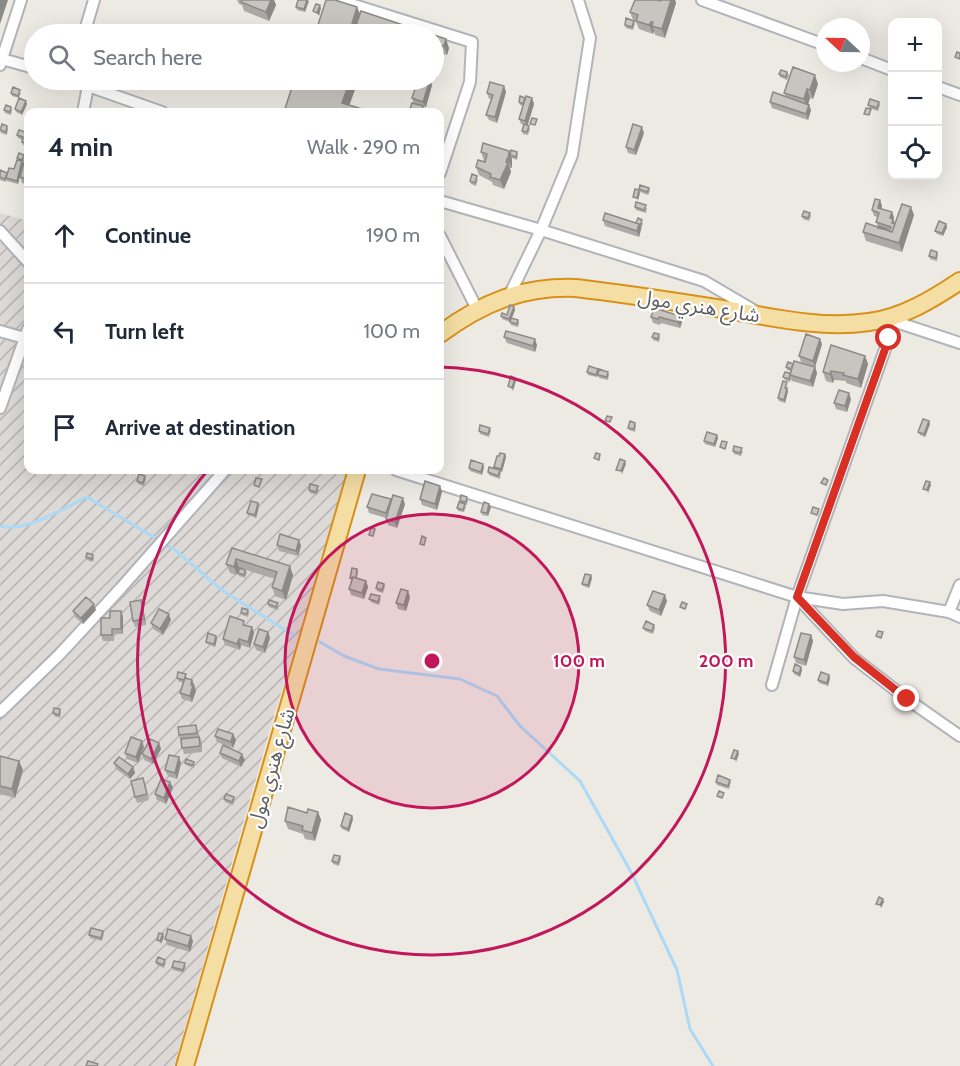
<!DOCTYPE html>
<meta charset="utf-8">
<style>
body{margin:0;font-family:Cabin,"Noto Sans Arabic",sans-serif;background:#f2f2f3;color:#1f2937}
.controls{position:absolute;right:18px;top:18px;display:grid;overflow:hidden;border-radius:12px;box-shadow:0 6px 24px #0002}
.controls button{width:54px;height:54px;display:grid;place-items:center;padding:0;border:0;border-bottom:2px solid #e0e1e3;background:#fff;color:#1f2937;font:30px sans-serif}
.compass{position:absolute;left:816px;top:18px;width:54px;height:54px;border-radius:50%;background:#fff;box-shadow:0 6px 24px #0002;rotate:292deg}
.stop{position:absolute;width:18px;height:18px;margin:-14px;border:4px solid #d93025;border-radius:50%;background:#fff}
.stop.end{background:#d93025;border-color:#fff;box-shadow:0 2px 6px #0008}
.list{margin:0;padding:0;list-style:none}
h2{display:flex;justify-content:space-between;align-items:center;height:78px;margin:0;padding:0 24px;font-size:26px}
h2 small{font-size:20px;font-weight:400;color:#747a83}
.list li{display:grid;grid-template-columns:39px 1fr auto;gap:18px;align-items:center;box-sizing:border-box;height:96px;padding:0 24px;border-top:2px solid #e0e1e3}
.list b{display:block;font-size:22px;white-space:nowrap}
.list em{font-size:20px;font-style:normal;color:#747a83}
.icon{flex:none;width:33px;height:33px;fill:none;stroke:currentColor;stroke-width:2;stroke-linecap:round;stroke-linejoin:round}
.map{position:relative;flex:none;width:960px;height:1066px;overflow:hidden}
.search{position:absolute;background:#fff;box-shadow:0 6px 24px #0002;left:24px;top:24px;width:420px;height:66px;display:flex;align-items:center;gap:15px;box-sizing:border-box;padding:0 21px;border-radius:33px;color:#747a83;font-size:22px}
.panel{position:absolute;background:#fff;box-shadow:0 6px 24px #0002;left:24px;top:108px;width:420px;height:366px;border-radius:12px}
.map>svg:first-child{display:block}
</style>
<div class="map">
<svg width="960" height="1066" viewBox="0 0 960 1066">
<defs>
<pattern id="industrial-furrows" width="10" height="10" patternUnits="userSpaceOnUse" patternTransform="scale(1.5)"><rect width="10" height="10" fill="#dcd9d6"/><path d="M-1 1l2-2M0 10L10 0M9 11l2-2" fill="none" stroke="#b6b3b1"/></pattern>
</defs>
<rect width="100%" height="100%" fill="#edeae4"/>
<!-- industrial -->
<path fill="url(#industrial-furrows)" d="M0 213 28 221V470H352L275 712 174 1066H0Z"/>
<g fill="none" stroke-linecap="round" stroke-linejoin="round">
<!-- stream -->
<path stroke="#acd9f5" stroke-width="3" d="M0 526C25 533 64 508 87 497L175 550 223 591 293 635
M320 642 344 656 379 669 460 679 497 696 520 726 580 781 631 872 677 970 690 1029 713 1066"/>
<defs>
<path id="minor" d="M338 0 472 42 470 82 440 173
M702 0 825 45
M84 34 94 0
M861 58 892 70
M2 59 34 68
M0 65 21 0
M71 80 162 112
M938 87 960 95
M83 112 88 86
M440 201 541 230 704 281 755 311
M0 231 28 262
M440 236 477 309
M509 296 541 230 572 155 590 38 578 0
M887 319 960 343
M0 331 28 339
M0 408 28 329
M396 470 797 597 843 604 883 601 949 612 960 617
M797 597 854 658 907 699 960 736
M949 612 960 585
M772 685 797 597 889 338 884 318
M0 712 59 655 120 589 225 470"/>
<path id="trunk" d="M440 334C482 303 522 286 576 288 627 294 678 302 729 310 775 318 823 329 869 322 902 318 933 299 960 281
M185 1066 357 470"/>
</defs>
<!-- minor casing -->
<use href="#minor" stroke="#b1b4b8" stroke-width="14"/>
<!-- trunk casing -->
<use href="#trunk" stroke="#d79119" stroke-width="20"/>
<!-- minor -->
<use href="#minor" stroke="#fff" stroke-width="10"/>
<!-- trunk -->
<use href="#trunk" stroke="#f4dea4" stroke-width="16"/>
</g>
<!-- wall -->
<path fill="#aca9a6" d="M237 0H274L276 5 269 21 244 11 242 5 239 4Z
M298 0H308L305 12 297 10 296 7Z
M660 0H675L676 3 665 38 655 35 654 31 653 34 639 29 636 22 634 21 635 24 633 30 626 28 625 25 633 20 630 12Z
M360 14 424 32 425 34H315Z
M434 35 449 48 447 55 443 54 436 79 434 78Z
M787 72 789 75 787 80 780 77 779 74Z
M418 80H430L432 85 426 107H423L425 112 414 104 412 98Z
M818 84 813 99 810 98 808 104 811 110 808 120 772 108 770 102 786 97 784 93Z
M504 86 506 92 497 123 489 120 486 115 491 99H489L487 93Z
M11 93H21L19 98 27 104 22 115 16 112 15 109 19 98 12 96Z
M525 98H532L534 104 528 125 530 129 528 135 523 134 522 131 524 125 521 124 519 119 523 106 520 105 519 102Z
M879 102 880 105 878 111 869 108 868 105Z
M11 107 12 110 11 115 5 113 4 110Z
M7 126 8 129 7 135 1 133 0 130Z
M28 133V147L23 145 22 142 23 140 18 138 17 135Z
M644 133 636 155 628 153 626 147Z
M501 149 510 154 517 152 518 155 517 160 512 158V168H510L511 172 504 189 493 185 492 182 479 175 476 167 485 161H484L481 152Z
M28 153V185L22 183 20 177Z
M17 158H25L23 163H22L23 164 18 184 7 181V179L6 182 0 180V170L7 173V174L14 169 18 160Z
M478 179 476 186 471 184 470 181Z
M649 188 650 191 648 195 640 192 639 189Z
M880 200 882 206 881 209 892 212 895 224 914 215 902 252 866 241 863 232 878 227 876 222 878 217 874 216 872 210Z
M635 207 647 208 646 213 636 210Z
M810 213 811 216 809 221 803 219 802 216Z
M603 220 636 223H643L639 237 605 226Z
M946 224 947 227 943 236 937 234 935 231Z
M937 252 938 254 937 261 930 259 929 256Z
M514 307 515 310 512 318 518 320 519 323 518 327 511 325 510 322 502 319 501 316 507 315Z
M654 308 682 322 680 328 661 323 660 325 653 323 651 317Z
M659 334 660 337 659 342 653 340 652 337Z
M504 337 537 345 535 352 507 343Z
M822 344 815 367 801 362 799 356Z
M865 356 868 364 861 388 846 383V381L834 380 833 383 826 381 823 372Z
M793 364 815 367 817 373 813 387 792 381 791 379 790 382 785 380 783 377 790 373 791 371 787 370 786 367Z
M599 371 608 372 609 375 608 380 599 378 598 376 597 377 588 375 587 372Z
M788 385 787 388 788 391 785 403 779 401 778 398Z
M851 399 847 412 836 409 834 403Z
M929 421 930 424 925 437 920 435 918 432Z
M635 423 636 426 635 432 629 430 628 428Z
M490 428 491 431 489 437 480 434 479 431Z
M717 435 718 438 715 447 705 444 704 441Z
M733 451H743L741 456 734 454Z
M506 457 502 472H501V473L500 479 489 475 488 472 495 468 494 467Z
M484 467 482 475 470 471 469 468Z
M145 476 146 479 144 486 138 484 137 481Z
M440 486 442 492 437 510 422 505 420 499Z
M319 489 317 495 310 493 309 490Z
M391 499V501L405 504 397 528 388 525 386 518 369 513 367 507Z
M468 500 467 505H465L466 507 464 512 458 511 457 508 460 503V501Z
M258 503 259 506 256 518 248 515 247 513Z
M491 507 488 516 482 515 481 512Z
M299 540 301 546 298 556 279 551 277 545Z
M232 548 293 575 286 600 275 596 272 587 275 579 246 570 247 573 245 578 239 576 238 573 240 568H239L237 575 230 573 226 564Z
M93 555 94 558 93 562 87 560 86 557Z
M357 569 358 572 357 578 366 581 368 587 364 599 351 595 349 589 351 581 350 578Z
M592 578 589 588 583 586 582 584Z
M384 584 385 586 383 593 377 591 376 588Z
M410 597 406 611 398 609 396 603Z
M369 599H381L379 605 371 602Z
M141 600 143 606 146 625 135 627 133 621Z
M667 601 661 616 650 611 647 605Z
M268 604 279 606 278 610 269 607Z
M96 610 83 624 75 617 73 611Z
M248 610 249 613 248 617 242 615 241 613Z
M121 611 123 617V634H114V641H103L101 635 110 618Z
M171 620 163 635 153 629 151 623Z
M654 625 655 628 653 634 645 631 643 628Z
M246 626 252 627 254 633 250 648 241 645 240 650 225 645 223 639Z
M268 632 270 638 265 653 256 650 254 644Z
M811 635 813 641 806 666 796 663 794 657Z
M216 636 217 639 215 647 207 644 206 642Z
M801 667 802 670 800 677 794 674 793 671Z
M187 677V679L192 680 195 686 196 691 192 702 182 699 180 693 183 683 178 681 177 678Z
M830 678 828 686 819 683 818 680Z
M60 709 61 712 60 718 54 716 53 713Z
M196 725 202 743V752L184 754 179 735Z
M233 734 236 740 233 748 217 742 215 736Z
M159 743 161 749 153 764 144 760 142 754Z
M144 747 138 763 127 759 125 753Z
M220 753 245 760 241 767 222 758Z
M0 756 19 761 23 770 15 798 0 794Z
M114 763 133 767 135 773 130 779 116 769Z
M181 763 177 779 168 776 165 770Z
M185 763 195 764 194 768 186 765Z
M730 780 731 782 729 789 717 785 716 782Z
M170 782 173 788 166 804 157 800 155 794Z
M145 784 149 800 137 803 135 797Z
M234 797 235 800 233 805 225 802 224 799Z
M318 812 321 820 315 841 305 839 303 834 288 829 285 821 307 813Z
M352 816 353 819 349 832 342 829 341 826Z
M340 856 341 859 339 866 333 864 332 861Z
M103 931 104 934 102 941 90 938 89 935Z
M165 939 193 941 190 952 167 945Z
M165 960 166 963 164 968 157 965 156 962Z
M186 966 184 973 173 970 172 967Z"/>
<!-- shaded-wall -->
<path fill="#8c8a87" d="M0 0H8L0 24Z
M271 0H274L276 5 269 21 266 12Z
M307 0 309 1 305 12 304 9Z
M671 0H675L676 3 665 38 662 29Z
M320 5 321 8 319 16 317 13Z
M357 7 362 18 356 34H349Z
M651 22 654 31 653 34 649 25Z
M365 26 368 34H362Z
M446 39 449 48 447 55 444 46Z
M440 45 443 54 436 79 434 72V68Z
M815 75 818 84 813 99 810 90Z
M350 80H355L357 84 347 112 342 103Z
M430 80 432 85 426 107 423 102Z
M504 86 506 92 497 123 495 117Z
M807 89 810 98 807 108 804 99Z
M532 98 534 104 527 126 525 121Z
M26 101 27 104 22 115 21 112Z
M809 105 811 110 808 120 806 114Z
M642 127 644 133 636 155 634 150Z
M509 151 512 160V168L508 160Z
M507 159 511 172 504 189 500 180Z
M22 161 23 164 18 184 17 181Z
M639 190 640 193 638 201 637 198Z
M880 200 882 206 880 214 878 208Z
M911 207 914 215 902 252 899 243Z
M892 212 894 217 893 220 897 230 890 218Z
M639 224 641 229 639 237 637 231Z
M946 224 947 227 943 236 942 233Z
M514 307 515 310 510 322 509 319Z
M680 316 682 322 680 328 678 322Z
M535 339 537 345 535 352 533 346Z
M820 339 822 344 815 367 813 361Z
M865 356 868 364 861 388 858 379Z
M815 367 817 373 813 387 810 381Z
M831 371 834 380 833 383 830 374Z
M515 378 516 381 513 391 512 388Z
M787 388 788 391 785 403 784 400Z
M849 393 851 399 847 412 845 406Z
M929 421 930 424 925 437 924 434Z
M717 435 718 438 715 447 714 444Z
M505 454 506 457 502 472 501 469Z
M625 461 626 464 622 474 621 471Z
M483 464 484 467 482 475 481 472Z
M930 482 931 485 928 493 927 490Z
M440 486 442 492 437 510 435 504Z
M403 498 405 504 397 528 395 522Z
M258 503 259 506 256 518 255 515Z
M489 504 491 507 488 516 487 513Z
M299 540 301 546 298 556 296 551Z
M236 559 239 568 237 575 234 567Z
M290 566 293 575 286 600 282 591Z
M591 575 592 578 589 588 588 585Z
M366 581 368 587 364 599 362 593Z
M408 591 410 597 406 611 404 605Z
M665 595 667 601 661 616 659 610Z
M141 600 143 606 146 625 144 619Z
M94 604 96 610 83 624 81 618Z
M121 611 123 617V634L121 629Z
M169 614 171 620 163 635 160 629Z
M252 627 254 633 250 648 248 642Z
M268 632 270 638 265 653 263 647Z
M811 635 813 641 806 666 804 660Z
M216 636 217 639 215 647 214 644Z
M239 639 241 645 240 650 237 644Z
M801 667 802 670 800 677 799 674Z
M829 675 830 678 828 686 827 683Z
M192 680 196 691 192 702 190 696Z
M233 734 236 740 233 748 231 742Z
M142 741 144 747 138 763 136 757Z
M159 743 161 749 153 764 151 759Z
M738 751 739 754 736 762 735 759Z
M242 754 245 760 241 767 239 761Z
M179 757 181 763 177 779 175 773Z
M19 761 23 770 15 798 12 789Z
M133 767 135 773 130 779 128 774Z
M170 782 173 788 166 804 164 798Z
M318 812 321 820 315 841 312 833Z
M352 816 353 819 349 832 348 829Z
M883 899 884 902 881 908 880 905Z
M163 934 164 937 161 944 160 941Z
M191 936 193 941 190 952 188 946Z"/>
<!-- building -->
<path fill="#c8c5c1" stroke="#8c8a87" stroke-width="1.5" d="M241 0H271L266 12 241 2Z
M298 0H307L304 9 296 7Z
M326 0H335L357 7 349 34H315Z
M635 0H657L660 1V0H671L662 29 652 26 653 22H651L649 25 636 21 638 15 630 12Z
M316 4 320 5 317 13 313 11Z
M361 11 424 32 423 34H391L365 26 362 34H353Z
M626 18 634 21 632 27 625 25Z
M434 35 446 39 444 46 440 45 434 68Z
M957 52 960 53V59L955 57Z
M793 67 815 75 810 90 807 89 804 99 784 93Z
M781 70 787 72 786 77 779 74Z
M302 80H350L342 103 372 112H284L292 87 299 89Z
M418 80H430L423 102 412 98Z
M490 82 504 86 495 117 486 115 493 95 487 93Z
M13 87 20 90 18 96 11 93Z
M773 92 809 105 806 114 770 102Z
M520 96 525 98 523 104 519 102Z
M526 96 532 98 525 121 519 119Z
M19 98 26 101 21 112 15 109Z
M870 99 879 102 877 108 868 105Z
M412 103 423 106 421 112H409Z
M6 105 11 107 10 112 4 110Z
M866 108 871 109 869 115 864 114Z
M532 118 537 119 535 125 530 124Z
M2 124 7 126 6 132 0 130Z
M524 124 529 126 527 132 522 131Z
M633 124 642 127 634 150 626 147Z
M19 130 28 133V144L22 142 23 137 17 135Z
M483 143 509 151 508 160 507 159 506 162 508 163 500 180 490 177 491 174 476 167 478 160 485 162 487 154 481 152Z
M511 150 517 152 516 157 510 155Z
M27 152 28 153V179L20 177Z
M19 153 24 155 22 160 17 158Z
M17 160 22 161 17 181 6 178 9 168 14 169Z
M0 170 7 173 5 179 0 177Z
M472 174 477 176 475 183 470 181Z
M640 185 649 188 647 192 639 189Z
M635 189 639 190 637 198 633 197Z
M875 199 880 200 878 208 892 212 890 218 893 219 892 223 895 224 892 232 889 231 891 227 876 222 879 213 872 210Z
M636 202 646 205 644 210 635 207Z
M902 204 911 207 899 243 863 232 866 223 892 232Z
M804 211 810 213 808 218 802 216Z
M605 213 639 224 637 231 603 220Z
M638 218 642 220 640 226 639 224 636 223Z
M939 221 946 224 942 233 935 231Z
M879 226 887 229V230L878 228Z
M931 250 937 252 936 258 929 256Z
M510 305 514 307 509 319 501 316 502 313 507 315Z
M654 308 680 316 678 322 659 317 658 319 651 317Z
M511 318 518 320 517 324 510 322Z
M506 331 535 339 533 346 504 337Z
M654 333 659 334 658 339 652 337Z
M806 334 820 339 813 361 799 356Z
M831 345 865 356 858 379 843 375 844 373 831 371 830 374 823 372Z
M794 361 815 367 810 381 790 375Z
M788 362 793 364 791 369 786 367Z
M589 366 598 369 596 375 587 372Z
M599 369 608 372 607 377 598 375Z
M785 372 790 373 789 379 783 377Z
M511 376 515 378 512 388 508 386Z
M783 381 787 382 785 388H787L784 400 778 398Z
M839 390 849 393 845 406 834 403Z
M607 416 612 417 610 422 605 421Z
M923 419 929 421 924 434 918 432Z
M630 421 635 423 634 429 628 428Z
M480 425 490 428 488 434 479 431Z
M707 432 717 435 714 444 704 441Z
M722 441 727 442 725 449 720 447Z
M734 446 742 448 740 453 733 451Z
M500 453 505 454 501 469 494 467 497 456H499Z
M596 453 600 454 599 460 594 458Z
M620 459 625 461 621 471 616 470Z
M471 460 483 464 481 472 469 468Z
M489 467 500 470 498 476 488 472Z
M139 474 145 476 143 483 137 481Z
M256 478 262 479 259 487 254 485Z
M824 478 828 480 826 485 821 483Z
M425 481 440 486 435 504 420 499Z
M926 481 930 482 927 490 923 489Z
M310 484 318 486 316 492 309 490Z
M372 494 391 499 386 513 367 507Z
M393 495 403 498 395 522 386 519Z
M461 495 467 497 466 502 460 501Z
M251 501 258 503 255 515 247 513Z
M459 502 465 504 463 510 457 508Z
M484 502 489 504 487 513 481 512Z
M813 507 819 509 817 515 811 513Z
M371 528 375 529 373 536 369 535Z
M280 534 299 540 296 551 277 545Z
M422 536 426 538 424 545 420 544Z
M232 548 290 566 282 591 272 587 277 572 236 559 234 567 226 564Z
M87 553 93 555 92 559 86 557Z
M240 568 245 570 244 575 238 573Z
M352 568 357 569 356 578 353 577 352 578H350Z
M585 574 591 575 588 585 582 584Z
M353 577 366 581 362 593 349 589Z
M378 582 384 584 382 590 376 588Z
M401 589 408 591 404 605 396 603Z
M653 591 665 595 659 610 647 605Z
M371 594 380 596 378 602 369 599Z
M86 597 94 604 81 618 73 611Z
M141 600 144 619 133 621 130 602Z
M269 600 278 603 276 607 268 604Z
M682 602 687 604 685 609 680 607Z
M242 608 248 610 247 614 241 613Z
M159 609 169 614 160 629 151 623Z
M110 611H121V629H112V635H101V618H110Z
M230 616 244 621 243 625 252 627 248 642 239 639 237 644 223 639Z
M646 621 654 625 652 631 643 628Z
M259 629 268 632 263 647 254 644Z
M878 631 883 632 881 638 876 636Z
M208 633 216 636 214 644 206 642Z
M801 633 811 635 804 660 794 657Z
M795 664 801 667 799 674 793 671Z
M178 672 186 674 184 680 177 678Z
M821 672 829 675 827 683 818 680Z
M185 678 192 680 191 685H193L190 696 180 693Z
M54 708 60 709 59 715 53 713Z
M196 725 197 733 179 735 178 727Z
M218 729 233 734 231 742 215 736Z
M131 737 142 741 136 757 125 753Z
M199 737 200 746 182 748 181 739Z
M150 739 159 743 151 759 142 754Z
M223 745 242 754 239 761 220 753Z
M734 750 738 751 735 759 731 758Z
M169 755 179 757 175 773 165 770Z
M0 756 19 761 12 789 0 786Z
M119 757 133 767 128 774 114 763Z
M186 759 194 762 193 765 185 763Z
M718 775 730 780 728 786 716 782Z
M143 778 147 794 135 797 131 781Z
M161 779 170 782 164 798 155 794Z
M719 791 724 793 722 798 717 796Z
M226 794 234 797 232 802 224 799Z
M288 807 307 813 308 809 318 812 312 833 302 830 303 826 285 821Z
M345 813 352 816 348 829 341 826Z
M334 855 340 856 338 863 332 861Z
M879 897 883 899 880 905 876 904Z
M91 928 103 931 101 938 89 935Z
M168 929 191 936 188 946 165 939Z
M159 933 163 934 160 941 157 940Z
M158 957 165 960 163 965 156 962Z
M174 961 185 963 183 970 172 967Z
M88 1061 98 1064 97 1066H86Z"/>
<g fill="none" stroke-linecap="round" stroke-linejoin="round">
<!-- route -->
<path stroke="#d93025" stroke-width="8" d="M889 338 797 597 854 657 907 699"/>
</g>
<!-- distance rings -->
<circle cx="432" cy="661" r="147" fill="#c2185b" fill-opacity=".12"/>
<g fill="none" stroke="#c2185b" stroke-width="3">
<circle cx="432" cy="661" r="147"/>
<path d="M440 367A294 294 0 1 1 208 470"/>
</g>
<g text-anchor="middle" stroke-width="4.5" stroke-linejoin="round" paint-order="stroke">
<!-- street labels -->
<g font-size="20" fill="#5c5f63" stroke="#fff">
<text transform="translate(699 306) rotate(9)" y="7">شارع هنري مول</text>
<text transform="translate(271 768) rotate(-74)" y="7">شارع هنري مول</text>
</g>
</g>
<circle cx="432" cy="661" r="9" fill="#c2185b" stroke="#fff" stroke-width="3"/>
<g font-size="18" text-anchor="middle" font-weight="bold" fill="#c2185b" stroke="#fff" stroke-width="4.5" stroke-linejoin="round" paint-order="stroke">
<text x="579" y="667">100 m</text>
<text x="726" y="667">200 m</text>
</g>
</svg>
<div class="controls">
<button>+</button>
<button>−</button>
<button><svg class="icon" aria-label="locate" viewBox="0 0 24 24"><circle cx="12" cy="12" r="6"/><path d="M12 2v4M12 18v4M2 12h4M18 12h4"/></svg></button>
</div>
<svg class="compass" viewBox="-18 -18 36 36"><path d="M0-13l5 13h-10z" fill="#e53935"/><path d="M0 13l5-13h-10z" fill="#747a83"/></svg>
<div class="stop" style="left:889px;top:338px"></div>
<div class="stop end" style="left:907px;top:699px"></div>
<div class="search"><svg class="icon" aria-label="search" viewBox="0 0 24 24"><circle cx="10" cy="10" r="6"/><path d="M15 15l6 6"/></svg>Search here</div>
<section class="panel">
<h2>4 min<small>Walk · 290 m</small></h2>
<ul class="list">
<li><svg class="icon" aria-label="ahead" viewBox="0 0 24 24"><path d="M12 20V5M6 11l6-6 6 6"/></svg><div><b>Continue</b></div><em>190 m</em></li>
<li><svg class="icon" aria-label="left" viewBox="0 0 24 24"><path d="M17 20v-9H6M10 6l-5 5 5 5"/></svg><div><b>Turn left</b></div><em>100 m</em></li>
<li><svg class="icon" aria-label="arrive" viewBox="0 0 24 24"><path d="M6 21V4h12l-3 4 3 4H6"/></svg><div><b>Arrive at destination</b></div></li>
</ul>
</section>
</div>
